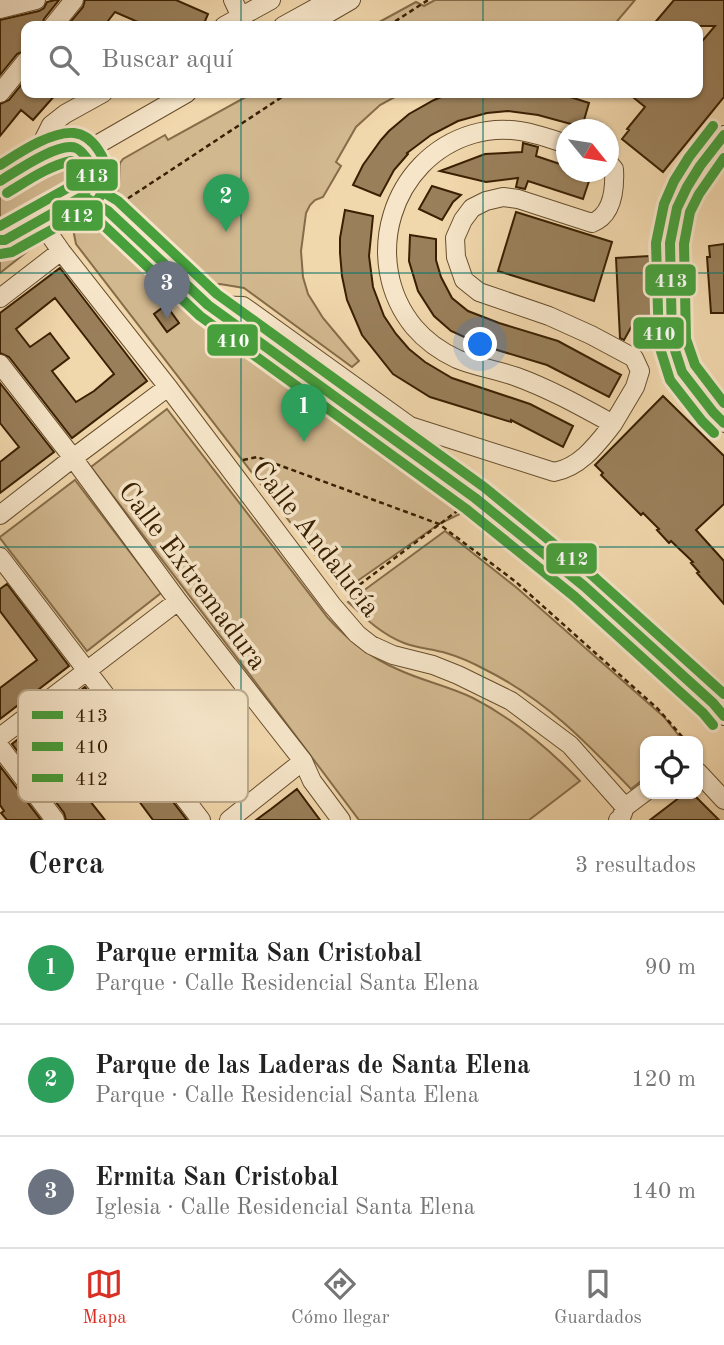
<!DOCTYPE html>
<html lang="es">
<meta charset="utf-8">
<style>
body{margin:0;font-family:"Old Standard TT",serif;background:#f2f2f2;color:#222}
.controls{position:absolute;right:21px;bottom:21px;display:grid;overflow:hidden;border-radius:14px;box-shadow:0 2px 5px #0004}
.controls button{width:63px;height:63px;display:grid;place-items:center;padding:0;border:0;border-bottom:2px solid #e0e0e0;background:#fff;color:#222;font:35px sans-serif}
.compass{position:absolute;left:556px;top:119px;width:63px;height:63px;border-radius:50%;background:#fff;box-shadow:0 2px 5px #0004;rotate:120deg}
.you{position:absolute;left:481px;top:345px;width:24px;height:24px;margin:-18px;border:5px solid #fff;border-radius:50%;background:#1a73e8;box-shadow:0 0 0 10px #1a73e833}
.badge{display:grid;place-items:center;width:46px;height:46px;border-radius:50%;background:#d93025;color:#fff;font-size:23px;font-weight:700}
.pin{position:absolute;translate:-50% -58px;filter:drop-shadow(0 2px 4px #0008)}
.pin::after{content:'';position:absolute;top:37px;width:24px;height:21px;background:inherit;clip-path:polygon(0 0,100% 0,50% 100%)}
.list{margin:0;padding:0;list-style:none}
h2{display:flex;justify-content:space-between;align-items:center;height:91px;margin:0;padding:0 28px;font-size:30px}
h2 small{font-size:23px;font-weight:400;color:#767676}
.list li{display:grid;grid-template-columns:46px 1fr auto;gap:21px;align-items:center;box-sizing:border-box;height:112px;padding:0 28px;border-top:2px solid #e0e0e0}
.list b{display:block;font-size:26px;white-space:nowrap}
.list p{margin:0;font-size:23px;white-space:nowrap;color:#767676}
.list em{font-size:23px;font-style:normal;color:#767676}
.icon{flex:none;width:38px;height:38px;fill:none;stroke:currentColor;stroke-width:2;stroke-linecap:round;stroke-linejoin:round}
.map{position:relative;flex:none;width:724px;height:820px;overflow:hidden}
.search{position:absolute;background:#fff;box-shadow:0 2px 5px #0004;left:21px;right:21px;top:21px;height:77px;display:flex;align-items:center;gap:18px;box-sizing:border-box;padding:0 24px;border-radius:14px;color:#767676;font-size:26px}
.sheet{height:427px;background:#fff}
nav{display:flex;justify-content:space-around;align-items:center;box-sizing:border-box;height:98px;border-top:2px solid #e0e0e0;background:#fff;font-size:19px;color:#767676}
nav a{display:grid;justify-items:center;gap:4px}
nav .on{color:#d93025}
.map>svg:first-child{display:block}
</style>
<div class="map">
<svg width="724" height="820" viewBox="0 0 724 820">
<rect width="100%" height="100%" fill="#f1d7ac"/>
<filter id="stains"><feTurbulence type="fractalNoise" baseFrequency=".00286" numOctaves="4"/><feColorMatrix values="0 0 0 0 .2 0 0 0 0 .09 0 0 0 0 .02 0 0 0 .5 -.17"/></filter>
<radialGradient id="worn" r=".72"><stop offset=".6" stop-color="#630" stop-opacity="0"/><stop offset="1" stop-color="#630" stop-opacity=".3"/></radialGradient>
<!-- green -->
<path fill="#d2b88f" stroke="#866c48" stroke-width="2" d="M435 0H635L613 26H372L416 2 424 6Z
M253 93H402L380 105 356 127 336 162 341 166 323 197 315 200 310 205 306 213 301 251 303 277 308 294 323 318 359 361 352 367 244 288 220 284 204 286 198 282 122 204 118 199 117 192 119 185 120 163 123 159 165 135 168 140Z
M66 155C84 159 89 176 76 189L0 231V189L59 156Z
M86 211 106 223 177 294 285 377 472 508 439 524 343 591 76 244 72 224Z
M30 238 33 247 0 273V251Z
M167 409 328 618C348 640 369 657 397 669 422 681 449 686 473 698 514 719 548 748 580 781L529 820H359L250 675 91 467Z
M75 480 161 593 87 651 0 538V537Z
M445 531 517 588 664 717 683 741H645V778L631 789C585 741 546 700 486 670 473 663 460 657 446 653 432 649 417 648 404 643 381 634 365 618 348 602Z"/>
<!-- building -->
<path fill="#997f5a" stroke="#392001" stroke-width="2" fill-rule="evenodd" d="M55 0H59L44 19 42 26H26V50L17 54 0 75V20L39 11 44 8 47 2Z
M85 0H176L208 14 203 26H147L115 12 104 26H67L83 7Z
M674 0H724V97L663 172 622 139 629 130 627 129 645 107 628 93H698V46L715 26H652Z
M26 79V93H57L33 120 21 110 0 136V104L9 100Z
M451 93H558L589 103 582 127 538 115 508 111 487 113 458 121 431 135 407 153 408 154 394 170 380 196 353 185 363 165 381 140 389 131 409 114 434 100Z
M523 143 538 147 536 156 566 166V172H592L583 199 528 181 525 189 516 187 518 178 486 182 440 171 485 154 522 152Z
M432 186 461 195 453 202 442 220 419 209Z
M345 210 373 216 369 256 373 287 384 316 396 334 409 349 425 362 452 378 530 404 573 426 563 447 511 420V422L430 397 393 374 362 335 347 300 342 276 340 253V238Z
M516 212 612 242 594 301 498 271Z
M410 235 436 239V260L441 277 452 298 468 311 499 323 558 341 621 375 609 397 547 365 484 346 451 331 434 316 418 291 409 261Z
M724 244V313H711L707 257H710L709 246Z
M649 256 652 321 634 322 624 340 620 338 616 258Z
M60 268 147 381 72 438 9 357 0 353V313ZM55 298 114 374 94 391 76 402 52 371 69 358 50 333 30 347 16 329Z
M166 305 179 323 167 332 154 314Z
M0 383 54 452 0 493V462L19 447 0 423Z
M663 396 724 456V504L696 530 724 561V604L697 573 699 572 691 563 693 562 671 541 669 543 657 530 659 529 643 513 641 515 601 475 603 473 595 465Z
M7 584 69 666 0 719V688L37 660 0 611V589Z
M85 687 187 820H153L78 719 45 744 105 820H66L64 813 12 744Z
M0 766 41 820H7L1 813 4 811 0 805Z
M297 789 320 820H256L271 809Z
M684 794H693L719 820H650Z"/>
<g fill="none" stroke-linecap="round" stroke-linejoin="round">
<defs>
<path id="minor" d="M233 0 241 17
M0 9 36 0
M320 18 351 0
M53 26 74 0
M224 26 271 0
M283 26 330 0
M0 93 26 61
M724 135 700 166 687 187 677 208 670 243 672 341 682 372 713 412 724 423
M566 144C535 133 507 124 473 134 391 158 360 261 414 327 425 340 442 352 457 359 476 367 498 370 517 377 550 389 582 407 613 424L635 387 640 371 634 358 591 335 549 316 479 292 464 280 456 257 455 238 463 220 472 208 486 201 503 197 518 199 592 223C613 215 615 188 614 169L608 162
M41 157 39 149 51 125 65 114 103 93
M88 159 100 143 187 93
M0 181C14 173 59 143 74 147 80 149 86 156 89 162 97 177 91 184 83 196L5 240H0
M83 196 108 211 208 305 475 498 584 586 713 703 724 716
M61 251 168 387 332 605 357 634 371 645 393 655 433 665 458 675 511 701 570 745 625 807
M0 298 61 251 40 221
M208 305 243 306 410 426 554 472C581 467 597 444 613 424
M0 364 73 458 178 601 303 761 312 781 341 820
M0 515 73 458 168 387
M0 557 201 820
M0 737 178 601
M0 747 55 820
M698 772 724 800
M229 820 303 761
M618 820 621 818 625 807 645 792"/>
</defs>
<!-- minor casing -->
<use href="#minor" stroke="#674e2c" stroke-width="20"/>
<!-- path -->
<path stroke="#392001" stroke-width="2.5" stroke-dasharray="5 3.5" stroke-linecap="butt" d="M388 26 428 0
M121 203 288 93
M243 460 257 457 439 524 516 582 658 709 686 741
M346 595 461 508"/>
<!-- minor -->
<use href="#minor" stroke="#f6e5c9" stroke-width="18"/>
<defs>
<path id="bus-1" d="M724 135 700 166 687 187 677 208 670 243 672 341 682 372 713 412 724 423
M0 181C15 172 59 141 76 148 81 150 85 156 88 160 96 174 91 184 83 196L5 240H0
M83 196 108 211 208 305 475 498 584 586 713 703 724 716"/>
<path id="bus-2" d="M713 126 689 157 674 181 664 204 656 243 659 345 670 380 702 421 714 433
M76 208 100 222 200 316 466 509 575 597 703 713 713 725
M0 226 73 185C80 176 79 169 71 161 48 166 27 181 7 193"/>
<path id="bus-3" d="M724 158 699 194 690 212 684 244 686 339 695 365 724 403
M0 165C19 153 51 131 74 133 93 135 108 160 107 178 106 187 99 200 92 206 86 212 76 216 69 220 50 231 31 241 12 252L0 254
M90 184 118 201 217 294 484 487 593 576 724 694"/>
</defs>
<!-- bus-1 casing -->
<use href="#bus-1" stroke="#f6e5c9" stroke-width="16"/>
<!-- bus-2 casing -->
<use href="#bus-2" stroke="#f6e5c9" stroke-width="16"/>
<!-- bus-3 casing -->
<use href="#bus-3" stroke="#f6e5c9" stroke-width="16"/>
<!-- bus-1 -->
<use href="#bus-1" stroke="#47a03c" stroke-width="10"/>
<!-- bus-2 -->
<use href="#bus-2" stroke="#47a03c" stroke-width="10"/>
<!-- bus-3 -->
<use href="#bus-3" stroke="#47a03c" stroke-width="10"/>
</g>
<!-- grid -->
<path fill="none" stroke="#0f766e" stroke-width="2" stroke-opacity="0.55" d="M241 0V26M483 0V26M241 93V820M483 93V820M0 273H724M0 547H724"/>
<g text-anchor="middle" stroke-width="7" stroke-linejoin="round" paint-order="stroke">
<!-- street labels -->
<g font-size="28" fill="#392001" stroke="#f6e5c9">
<text transform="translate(317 538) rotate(52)" y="10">Calle Andalucía</text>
<text transform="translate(194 575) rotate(53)" y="10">Calle Extremadura</text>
</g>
</g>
<!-- legend -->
<rect x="18" y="690" width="230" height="112" rx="10" fill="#f6e5c9" stroke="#bdaa8d" stroke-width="2"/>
<rect x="32" y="711" width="31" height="8" fill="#47a03c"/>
<rect x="32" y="742" width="31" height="9" fill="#47a03c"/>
<rect x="32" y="774" width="31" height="8" fill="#47a03c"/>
<g font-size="19" fill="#392001">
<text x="75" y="722">413</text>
<text x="75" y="753">410</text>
<text x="75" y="785">412</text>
</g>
<g stroke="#f6e5c9" stroke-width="2.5">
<rect x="65" y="158" width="54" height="34" rx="7" fill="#47a03c"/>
<rect x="51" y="199" width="53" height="33" rx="7" fill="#47a03c"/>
<rect x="644" y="263" width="53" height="34" rx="7" fill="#47a03c"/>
<rect x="632" y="316" width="53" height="34" rx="7" fill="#47a03c"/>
<rect x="206" y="323" width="53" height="34" rx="7" fill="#47a03c"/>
<rect x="545" y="542" width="53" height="33" rx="7" fill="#47a03c"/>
</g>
<g font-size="19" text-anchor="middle" font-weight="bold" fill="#fff">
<text x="92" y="182">413</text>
<text x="77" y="222">412</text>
<text x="671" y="287">413</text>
<text x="659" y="340">410</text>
<text x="233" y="347">410</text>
<text x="572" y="565">412</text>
</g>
<rect width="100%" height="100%" filter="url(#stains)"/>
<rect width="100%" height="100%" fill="url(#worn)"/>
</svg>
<div class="controls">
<button><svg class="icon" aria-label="locate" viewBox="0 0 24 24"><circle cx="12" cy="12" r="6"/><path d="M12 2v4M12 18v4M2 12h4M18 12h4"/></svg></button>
</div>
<svg class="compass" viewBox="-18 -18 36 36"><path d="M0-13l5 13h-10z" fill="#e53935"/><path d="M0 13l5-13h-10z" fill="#767676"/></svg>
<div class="you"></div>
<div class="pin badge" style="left:304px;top:442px;background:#2e9e5b">1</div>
<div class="pin badge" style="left:226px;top:232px;background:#2e9e5b">2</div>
<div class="pin badge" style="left:167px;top:319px;background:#6b7280">3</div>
<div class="search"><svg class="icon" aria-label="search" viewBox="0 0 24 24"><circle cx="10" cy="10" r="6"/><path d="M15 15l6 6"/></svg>Buscar aquí</div>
</div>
<section class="sheet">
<h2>Cerca<small>3 resultados</small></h2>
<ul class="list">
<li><span class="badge" style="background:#2e9e5b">1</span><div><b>Parque ermita San Cristobal</b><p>Parque · Calle Residencial Santa Elena</p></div><em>90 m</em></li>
<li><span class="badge" style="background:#2e9e5b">2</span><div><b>Parque de las Laderas de Santa Elena</b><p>Parque · Calle Residencial Santa Elena</p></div><em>120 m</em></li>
<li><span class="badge" style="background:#6b7280">3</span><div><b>Ermita San Cristobal</b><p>Iglesia · Calle Residencial Santa Elena</p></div><em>140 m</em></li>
</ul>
</section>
<nav>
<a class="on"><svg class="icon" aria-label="map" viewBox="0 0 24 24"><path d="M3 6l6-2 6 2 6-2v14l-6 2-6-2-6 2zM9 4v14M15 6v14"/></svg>Mapa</a>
<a><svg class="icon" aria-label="directions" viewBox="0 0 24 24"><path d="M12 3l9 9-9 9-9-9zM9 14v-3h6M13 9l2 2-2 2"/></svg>Cómo llegar</a>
<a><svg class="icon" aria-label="saved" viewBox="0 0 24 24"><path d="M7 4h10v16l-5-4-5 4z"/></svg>Guardados</a>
</nav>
